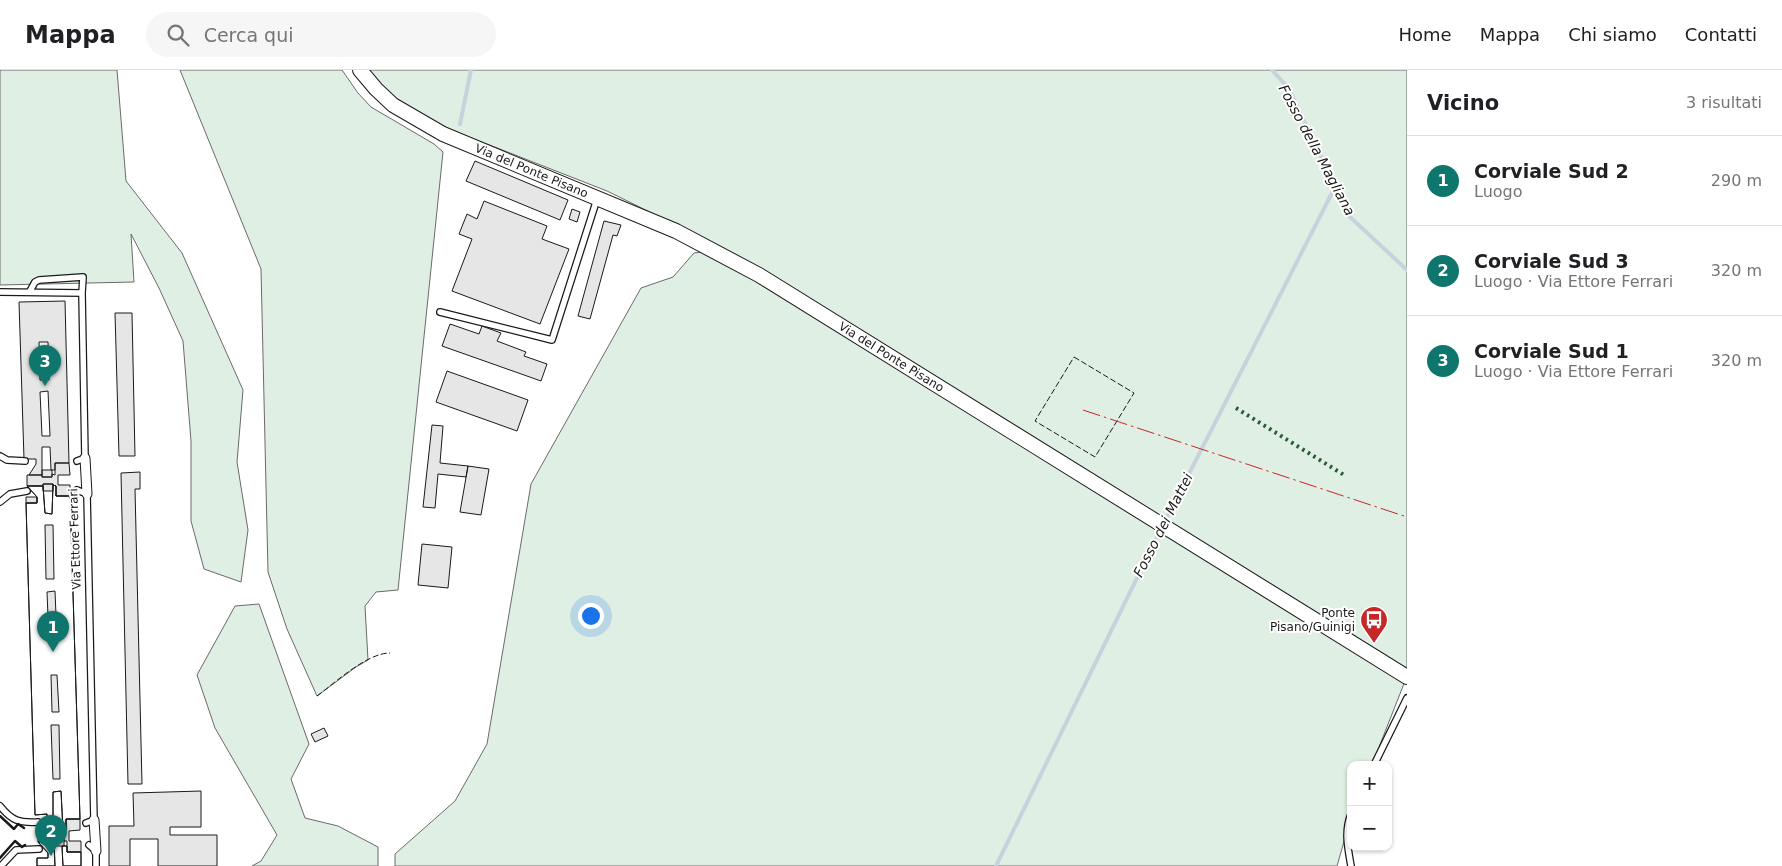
<!DOCTYPE html>
<html lang="it">
<meta charset="utf-8">
<style>
body{margin:0;font-family:"DejaVu Sans",sans-serif;background:#f6f6f6;color:#202124}
.controls{position:absolute;right:15px;bottom:15px;display:grid;overflow:hidden;border-radius:10px;box-shadow:0 1px 4px #0004}
.controls button{width:45px;height:45px;display:grid;place-items:center;padding:0;border:0;border-bottom:1px solid #e0e0e0;background:#fff;color:#202124;font:25px sans-serif}
.you{position:absolute;left:590px;top:545px;width:18px;height:18px;margin:-12px;border:4px solid #fff;border-radius:50%;background:#1a73e8;box-shadow:0 0 0 8px #1a73e833}
.badge{display:grid;place-items:center;width:32px;height:32px;border-radius:50%;background:#0f766e;color:#fff;font-size:16px;font-weight:700}
.pin{position:absolute;translate:-50% -41px;filter:drop-shadow(0 1px 2px #0008)}
.pin::after{content:'';position:absolute;top:26px;width:18px;height:15px;background:inherit;clip-path:polygon(0 0,100% 0,50% 100%)}
.list{margin:0;padding:0;list-style:none}
h2{display:flex;justify-content:space-between;align-items:center;height:65px;margin:0;padding:0 20px;font-size:21px}
h2 small{font-size:16px;font-weight:400;color:#757577}
.list li{display:grid;grid-template-columns:32px 1fr auto;gap:15px;align-items:center;box-sizing:border-box;height:90px;padding:0 20px;border-top:1px solid #e0e0e0}
.list b{display:block;font-size:19px;white-space:nowrap}
.list p{margin:0;font-size:16px;white-space:nowrap;color:#757577}
.list em{font-size:16px;font-style:normal;color:#757577}
.icon{flex:none;width:28px;height:28px;fill:none;stroke:currentColor;stroke-width:2;stroke-linecap:round;stroke-linejoin:round}
.map{position:relative;flex:none;width:1407px;height:796px;overflow:hidden}
header{display:flex;align-items:center;gap:30px;box-sizing:border-box;height:70px;padding:0 25px;background:#fff;border-bottom:1px solid #e0e0e0}
header strong{font-size:24px}
nav{display:flex;gap:28px;margin-inline-start:auto;font-size:18px}
.search{width:350px;height:45px;background:#f6f6f6;display:flex;align-items:center;gap:12px;box-sizing:border-box;padding:0 18px;border-radius:28px;color:#757577;font-size:19px}
main{display:flex}
aside{flex:1;background:#fff}
.map>svg:first-child{display:block}
</style>
<header>
<strong>Mappa</strong>
<div class="search"><svg class="icon" aria-label="search" viewBox="0 0 24 24"><circle cx="10" cy="10" r="6"/><path d="M15 15l6 6"/></svg>Cerca qui</div>
<nav><a>Home</a><a>Mappa</a><a>Chi siamo</a><a>Contatti</a></nav>
</header>
<main>
<div class="map">
<svg width="1407" height="796" viewBox="0 0 1407 796">
<rect width="100%" height="100%" fill="#fff"/>
<!-- green -->
<path fill="#e0efe3" stroke="#6a6a6a" d="M0 0H117L126 111 182 183 243 320 237 392 248 460 241 512 204 499 191 451V371L183 271 159 218 131 164 134 212 0 215Z
M180 0H342L358 23 371 37 434 74 443 82 398 520 376 522 365 536 368 590 356 597 317 626 287 559 268 502 261 199Z
M369 0H1407V606L1372 695H1351V747L1337 796H395V784L455 731 487 674 531 414 641 218 673 207 694 183 725 179 607 121 436 54 385 21Z
M259 534 309 674 291 709 305 748 338 756 378 777V796H252L261 791 277 765 215 658 197 605 235 536Z"/>
<g fill="none" stroke-linecap="round" stroke-linejoin="round">
<!-- stream -->
<path stroke="#c6d2dc" stroke-width="4" d="M1272 0 1289 19 1349 146 1407 200
M460 54 471 0
M1164 453 1335 117
M996 796 1161 459"/>
</g>
<!-- building -->
<path fill="#e6e6e6" stroke="#1a1a1a" fill-rule="evenodd" d="M475 91 568 130 560 150 466 111Z
M484 131 547 156 542 169 569 179 540 254 452 221 472 169 459 164 467 144 477 149Z
M572 139 580 142 577 152 569 149Z
M604 151 621 155 617 166 613 165 590 249 578 246Z
M65 231 69 393H55V400H51L50 377H42V405H29L36 394V389H24L19 232ZM39 272H48L49 310H40ZM48 321 50 366H42L40 322Z
M115 243H132L135 386H119Z
M450 254 479 264 482 256 501 263 497 271 526 282 524 286 547 294 541 311 442 276Z
M447 301 528 330 517 361 436 332Z
M432 355 443 356 440 393 468 396 466 407 438 404 435 438 423 437Z
M55 393H69L70 405H58V415H70V426H56V416L53 415V414H43V416H27V405H42V407H52V404L55 405Z
M468 396 489 399 481 445 460 442Z
M42 400H52V407H42Z
M140 402V419H135L142 714H128L121 403Z
M43 414H53V421H43Z
M53 415 56 416V426H70L80 749H66V760H63L61 721 53 722V760L39 761V758L47 750V744L35 745 26 433H37V427L27 416H43L45 443 52 444ZM45 455H53L54 509H46ZM55 521 57 570 49 571 47 522ZM51 605H57L59 642H52ZM51 655H59L60 709H53Z
M53 415 56 416V426H70L80 749H66V760H63L61 721 53 722V760L39 761V758L47 750V744L35 745 26 433H37V427L27 416H43L45 443 52 444Z
M26 427H37V433H26Z
M422 474 452 477 448 518 418 515Z
M324 658 328 666 315 672 311 664Z
M201 721V757H170V765H217V796H158V769H130V796H109V756H134L133 723Z
M66 749H80V760L69 761V771H81V782H67V771H64V769H54V772H38V761L53 760V763H63V760H66Z
M53 756H63V763H53Z
M54 769H64V776H54Z
M38 772H54L55 796H37V788H48V783Z
M38 772H54L55 796H37V788H48V783Z
M62 776H67V782H81V796H63Z
M62 776H67V782H81V796H63Z"/>
<g fill="none" stroke-linecap="round" stroke-linejoin="round">
<defs>
<path id="service" d="M30 221 35 212 39 210 83 207 82 223
M0 222 82 223 85 388 77 391
M440 242 552 270 597 129
M0 386 7 390 25 391
M77 420 87 424 94 750 86 753
M0 432 10 424 27 421
M1374 695 1407 628
M0 736C12 751 19 753 38 752
M1351 744C1344 762 1348 778 1351 796
M89 775 96 781V796
M1 796 16 780 39 779"/>
<path id="pedestrian" d="M85 388 87 424
M94 750 96 781"/>
<g id="tertiary">
<path id="s1" d="M360 0 376 19 393 35 443 64 676 161 759 205 1407 607"/>
</g>
</defs>
<!-- service casing -->
<use href="#service" stroke="#1a1a1a" stroke-width="8"/>
<!-- pedestrian casing -->
<use href="#pedestrian" stroke="#1a1a1a" stroke-width="11"/>
<!-- tertiary casing -->
<use href="#tertiary" stroke="#1a1a1a" stroke-width="16"/>
<!-- service -->
<use href="#service" stroke="#fff" stroke-width="5.5"/>
<!-- pedestrian -->
<use href="#pedestrian" stroke="#fff" stroke-width="9"/>
<!-- tertiary -->
<use href="#tertiary" stroke="#fff" stroke-width="14"/>
<!-- hedge -->
<path stroke="#2b5a34" stroke-width="4" stroke-dasharray="2.5 4" stroke-linecap="butt" d="M1236 338 1344 405"/>
<!-- fence -->
<path stroke="#1a1a1a" stroke-width="1" stroke-dasharray="6 2.5" stroke-linecap="butt" d="M1074 287 1134 323 1095 387 1035 351Z
M317 626C336 612 367 583 390 583"/>
<!-- wall -->
<path stroke="#1a1a1a" stroke-width="2.5" d="M0 746 14 759 18 754 24 758
M0 788 15 771 22 777 25 775"/>
<!-- power -->
<path stroke="#c62828" stroke-width="1" stroke-dasharray="18 4 2.5 4" stroke-linecap="butt" d="M1083 340 1407 447"/>
</g>
<!-- icons -->
<defs>
<symbol id="bus-pin" viewBox="-11 -11 22 30"><path d="M0 17L-7.5 6A9.5 9.5 0 1 1 7.5 6Z" fill="#c62828" stroke="#fff"/><path d="M-5-6H5V4H4V6H2V4H-2V6H-4V4H-5ZM-3.5-4V0h7V-4ZM-3.5 1.2v1.5H-2V1.2ZM2 1.2v1.5H3.5V1.2Z" fill="#fff"/></symbol>
</defs>
<g fill-rule="evenodd">
<use href="#bus-pin" x="1358" y="534" width="32" height="43"/>
</g>
<g text-anchor="middle" stroke-width="4" stroke-linejoin="round" paint-order="stroke">
<!-- street labels -->
<g font-size="12" fill="#1a1a1a" stroke="#fff">
<text dy="4" stroke="none"><textPath href="#s1" startOffset="202">Via del Ponte Pisano</textPath></text>
<text dy="4" stroke="none"><textPath href="#s1" startOffset="608">Via del Ponte Pisano</textPath></text>
<text transform="translate(75 469) rotate(-92)" y="4">Via Ettore Ferrari</text>
</g>
<!-- poi labels -->
<g font-size="12" fill="#1a1a1a" stroke="#fff" text-anchor="end">
<text x="1355" y="547">Ponte<tspan x="1355" dy="14">Pisano/Guinigi</tspan></text>
</g>
<!-- water labels -->
<g font-size="14" font-style="italic" fill="#1a1a1a" stroke="#fff">
<text transform="translate(1317 80) rotate(62)" y="5">Fosso della Magliana</text>
<text transform="translate(1163 455) rotate(-63)" y="5">Fosso dei Mattei</text>
</g>
</g>
</svg>
<div class="controls">
<button>+</button>
<button>−</button>
</div>
<div class="you"></div>
<div class="pin badge" style="left:53px;top:582px">1</div>
<div class="pin badge" style="left:51px;top:786px">2</div>
<div class="pin badge" style="left:45px;top:316px">3</div>
</div>
<aside>
<h2>Vicino<small>3 risultati</small></h2>
<ul class="list">
<li><span class="badge">1</span><div><b>Corviale Sud 2</b><p>Luogo</p></div><em>290 m</em></li>
<li><span class="badge">2</span><div><b>Corviale Sud 3</b><p>Luogo · Via Ettore Ferrari</p></div><em>320 m</em></li>
<li><span class="badge">3</span><div><b>Corviale Sud 1</b><p>Luogo · Via Ettore Ferrari</p></div><em>320 m</em></li>
</ul>
</aside>
</main>
